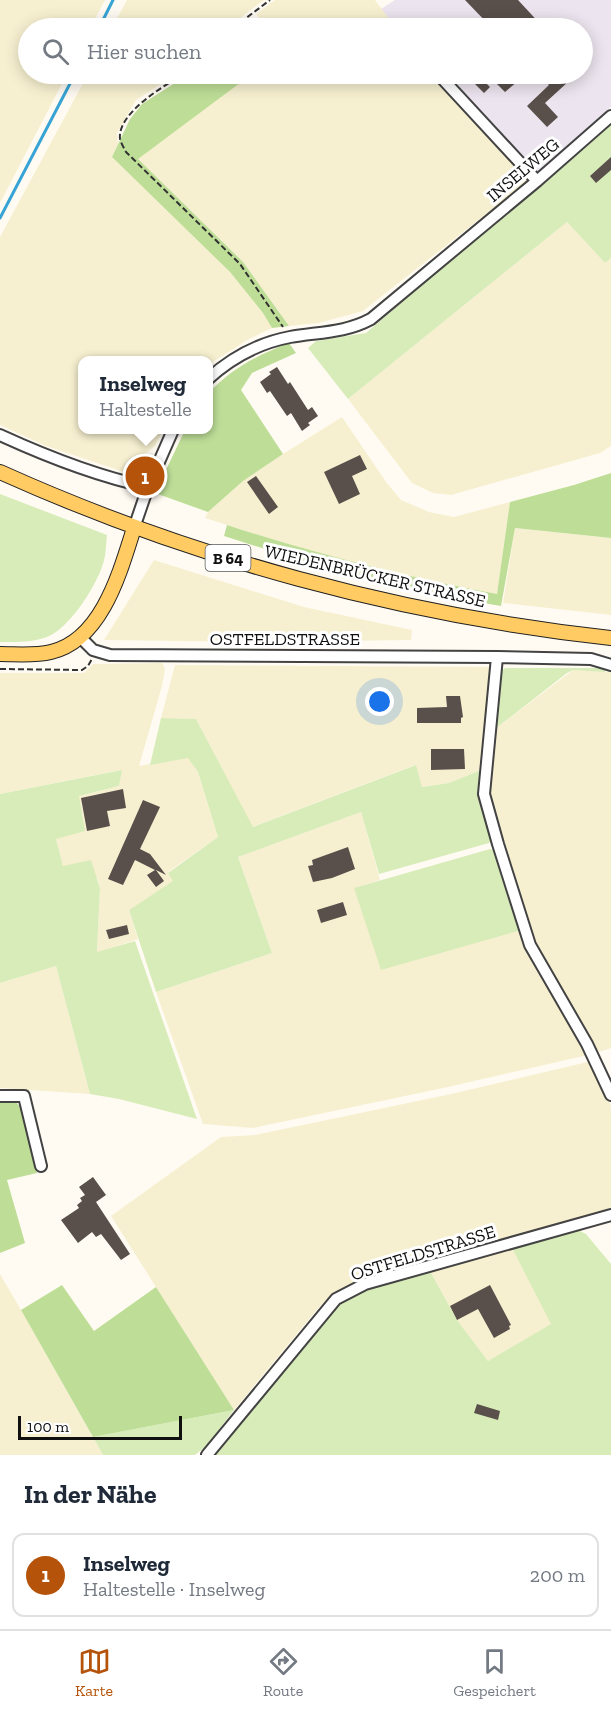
<!DOCTYPE html>
<html lang="de">
<meta charset="utf-8">
<style>
body{margin:0;font-family:"Zilla Slab",serif;background:#f6f6f7;color:#1f2937}
.scale{position:absolute;left:18px;bottom:15px;width:164px;box-sizing:border-box;padding-left:6px;border:3px solid #101010;border-top:0;font-size:16px;line-height:21px;white-space:nowrap;color:#101010;-webkit-text-stroke:4px #fff;paint-order:stroke}
.you{position:absolute;left:380px;top:702px;width:21px;height:21px;margin:-15px;border:4px solid #fff;border-radius:50%;background:#1a73e8;box-shadow:0 0 0 9px #1a73e833}
.badge{display:grid;place-items:center;width:39px;height:39px;border-radius:50%;background:#b45309;color:#fff;font-size:20px;font-weight:700}
.pin{position:absolute;translate:-50% -50%;border:3px solid #fff;box-shadow:0 2px 6px #0006}
.popup{position:absolute;left:78px;top:356px;width:135px;height:78px;box-sizing:border-box;display:grid;place-content:center;border-radius:12px;background:#fff;filter:drop-shadow(0 2px 4px #0005);font-size:20px;white-space:nowrap;color:#747a83}
.popup b{font-size:22px;color:#1f2937}
.popup::after{content:'';position:absolute;left:50%;top:100%;margin-left:-12px;border:12px solid transparent;border-top-color:#fff}
.list{margin:0;padding:0;list-style:none}
h2{display:flex;justify-content:space-between;align-items:center;height:78px;margin:0;padding:0 24px;font-size:26px}
h2 small{font-size:20px;font-weight:400;color:#747a83}
.list li{display:grid;grid-template-columns:39px 1fr auto;gap:18px;align-items:center;box-sizing:border-box;height:84px;margin:0 12px 12px;padding:0 12px;border:2px solid #e0e1e3;border-radius:12px}
.list b{display:block;font-size:22px;white-space:nowrap}
.list p{margin:0;font-size:20px;white-space:nowrap;color:#747a83}
.list em{font-size:20px;font-style:normal;color:#747a83}
.icon{flex:none;width:33px;height:33px;fill:none;stroke:currentColor;stroke-width:2;stroke-linecap:round;stroke-linejoin:round}
.map{position:relative;flex:none;width:611px;height:1455px;overflow:hidden}
.search{position:absolute;background:#fff;box-shadow:0 3px 15px #0003;left:18px;right:18px;top:18px;height:66px;display:flex;align-items:center;gap:15px;box-sizing:border-box;padding:0 21px;border-radius:33px;color:#747a83;font-size:22px}
.sheet{height:174px;background:#fff}
nav{display:flex;justify-content:space-around;align-items:center;box-sizing:border-box;height:84px;border-top:2px solid #e0e1e3;background:#fff;font-size:16px;color:#747a83}
nav a{display:grid;justify-items:center;gap:3px}
nav .on{color:#b45309}
.map>svg:first-child{display:block}
</style>
<div class="map">
<svg width="611" height="1455" viewBox="0 0 611 1455">
<rect width="100%" height="100%" fill="#fffbf2"/>
<!-- industrial -->
<path fill="#ece4ee" d="M395 0H611V107L529 180 430 74H582V28H396L381 9Z"/>
<!-- farmland -->
<path fill="#f7f0d0" d="M0 0H105L90 28H28V74H67L0 203Z
M127 0H264L227 28H112Z
M275 0H375L396 28H268L256 14Z
M88 74H176L136 100 117 133 118 144 112 157 230 272 263 313 272 328 249 339 208 365V360H82V430H163L155 446 141 457 134 470 127 473 46 446 0 425V237Z
M252 74H430L529 180 363 311 319 323 289 326 243 262 137 159Z
M567 222 605 263 611 258V446L600 453 451 495 433 493 412 483 348 399Z
M342 417 386 482 401 500 429 512 454 517 510 502 497 595 430 581 312 552 205 518 208 512 243 481 283 454Z
M515 528 611 538V615L503 603Z
M154 560 304 607 412 630 411 640 260 642 104 640Z
M162 663 165 669 162 686 139 766 188 757 198 772 218 837 168 872 174 881 129 910 138 939 97 953 100 888 98 879 63 867 56 839 79 796 119 786 121 770 0 794V673H84L93 664Z
M175 665 492 667 481 770 449 783 422 787 415 765 252 827 196 719 161 718Z
M573 670 611 672V1048L599 1052 534 944 488 794 495 729Z
M361 812 380 880 355 888 521 930 530 958 588 1055 448 1087 253 1128 203 1124 156 992 272 953 238 857Z
M56 966 90 1094 0 1088V983Z
M592 1061 611 1106V1209L363 1280 338 1291 320 1306 234 1410 111 1216 221 1137 255 1135 451 1094Z
M512 1248 552 1324 488 1361 457 1320 430 1271Z
M0 1274 21 1310 103 1455H0Z"/>
<!-- green -->
<path fill="#d8ecb9" d="M611 122V258L605 263 567 222 348 399 308 348 316 341 366 333Z
M0 494 107 535C106 544 106 555 103 564 96 586 72 624 51 635 35 643 17 642 0 642Z
M505 668H605V672L573 670 567 673 495 729 501 671Z
M161 718 196 719 253 827 416 765 422 787 449 783 481 770 493 838 489 843 379 874 361 812 238 857 272 953 156 992 129 910 173 881 168 873 218 837 198 772 188 758 150 765Z
M122 770 119 786 79 796 85 831 56 839 63 866 91 860 100 888 97 952 135 941 197 1119 119 1099 90 1094 56 966 0 983V794Z
M490 849 496 851 521 930 381 970 354 888Z
M578 1230 586 1234 611 1264V1455H212L226 1442 325 1318 343 1300 366 1289 430 1271 457 1320 488 1361 551 1324 512 1248Z
M234 1410 206 1446 195 1455H103L93 1437Z"/>
<!-- forest -->
<path fill="#bede97" d="M189 74H252L138 159 243 262 289 326 272 328 263 313 230 272 112 157 130 119 142 104Z
M289 343 296 353 252 373 241 390 283 454 243 481 208 512 155 493 185 430H208V394C230 369 258 355 289 343Z
M611 473V538L515 528 501 606 425 593 309 563 224 536 227 525C317 554 404 577 497 594L510 502 574 485Z
M0 1100H14L23 1110 37 1173 7 1180 25 1243 0 1253Z
M62 1285 94 1331 156 1287 234 1410 93 1437 21 1310Z"/>
<g fill="none" stroke-linecap="round" stroke-linejoin="round">
<!-- stream -->
<path stroke="#37a4d5" stroke-width="3" d="M99 28 113 0
M0 218 75 74"/>
</g>
<!-- building -->
<path fill="#594f4b" d="M465 0H518L544 28H495L491 25 490 26Z
M465 74H477L490 87 484 93Z
M500 74H526L505 92 493 80Z
M538 74H567L566 78 569 81 545 103 558 117 547 127 527 106 549 85Z
M611 157V170L596 183 590 176Z
M277 367 288 384 290 382 308 410 312 407 318 416 308 423 310 425 302 431 291 413 287 416 270 391 267 393 260 382 271 374 269 372Z
M360 455 367 469 352 476 360 494 339 504 324 472Z
M256 476 278 507 269 514 247 482Z
M446 696H460L463 717 461 718V723H417V708L447 707Z
M431 749H464L465 769 431 770Z
M123 789 126 808 107 811 110 826 87 831 81 798Z
M143 800 160 807 140 849 150 854 166 875 156 870 164 881 156 887 147 875 155 870 135 860 123 885 108 879Z
M348 847 355 869 332 878 313 882 308 866 313 865 312 860Z
M343 902 347 915 321 923 317 910Z
M127 925 129 934 109 939 106 930Z
M93 1177 106 1195 96 1202 130 1254 121 1260 101 1234 96 1237 92 1232 78 1243 61 1220 79 1208 77 1205 82 1201 80 1198 85 1195 79 1187Z
M490 1285 511 1325 509 1326 510 1329 494 1338 478 1309 457 1320 450 1306Z
M477 1404 500 1411 498 1420 474 1413Z"/>
<g fill="none" stroke-linecap="round" stroke-linejoin="round">
<defs>
<path id="minor" d="M438 74 537 181
M208 379C231 358 259 343 290 337 319 332 345 333 371 319L537 181 611 116
M0 435C48 457 96 476 148 487
M134 528 148 487 173 430
M80 637 93 650 110 655 497 657 484 794 498 844 530 945 587 1044 611 1095
M497 657 591 659 611 665
M0 1096H24L41 1166
M207 1455 336 1299 365 1284 611 1215"/>
<path id="major" d="M0 472C193 559 401 615 611 638
M0 654C16 654 34 656 51 652 102 640 120 572 134 528"/>
</defs>
<!-- minor casing -->
<use href="#minor" stroke="#434343" stroke-width="14"/>
<!-- major casing -->
<use href="#major" stroke="#212121" stroke-width="16"/>
<!-- path -->
<path stroke="#323232" stroke-width="2" stroke-dasharray="6 3" stroke-linecap="butt" d="M233 28 270 0
M184 74C165 85 117 113 120 139 121 143 124 148 126 152L240 264 283 327
M0 669 82 670 88 666 92 659"/>
<!-- minor -->
<use href="#minor" stroke="#fff" stroke-width="10"/>
<!-- major -->
<use href="#major" stroke="#ffcb62" stroke-width="14"/>
</g>
<g text-anchor="middle" stroke-width="6" stroke-linejoin="round" paint-order="stroke">
<!-- shield labels -->
<rect fill="#fff" stroke="#585858" stroke-width="1.5" x="205.5" y="545" width="45" height="26" rx="4.5"/>
<g font-size="16" font-weight="bold" fill="#101010">
<text x="228" y="564">B 64</text>
</g>
<!-- street labels -->
<g font-size="18" fill="#101010" stroke="#fff">
<text transform="translate(523 170) rotate(-40)" y="6">INSELWEG</text>
<text transform="translate(375 576) rotate(13)" y="6">WIEDENBRÜCKER STRASSE</text>
<text x="285" y="645">OSTFELDSTRASSE</text>
<text transform="translate(423 1253) rotate(-17)" y="6">OSTFELDSTRASSE</text>
</g>
</g>
</svg>
<div class="scale">100 m</div>
<div class="you"></div>
<div class="pin badge" style="left:145px;top:476px">1</div>
<div class="popup"><b>Inselweg</b>Haltestelle</div>
<div class="search"><svg class="icon" aria-label="search" viewBox="0 0 24 24"><circle cx="10" cy="10" r="6"/><path d="M15 15l6 6"/></svg>Hier suchen</div>
</div>
<section class="sheet">
<h2>In der Nähe<small></small></h2>
<ul class="list">
<li><span class="badge">1</span><div><b>Inselweg</b><p>Haltestelle · Inselweg</p></div><em>200 m</em></li>
</ul>
</section>
<nav>
<a class="on"><svg class="icon" aria-label="map" viewBox="0 0 24 24"><path d="M3 6l6-2 6 2 6-2v14l-6 2-6-2-6 2zM9 4v14M15 6v14"/></svg>Karte</a>
<a><svg class="icon" aria-label="directions" viewBox="0 0 24 24"><path d="M12 3l9 9-9 9-9-9zM9 14v-3h6M13 9l2 2-2 2"/></svg>Route</a>
<a><svg class="icon" aria-label="saved" viewBox="0 0 24 24"><path d="M7 4h10v16l-5-4-5 4z"/></svg>Gespeichert</a>
</nav>
